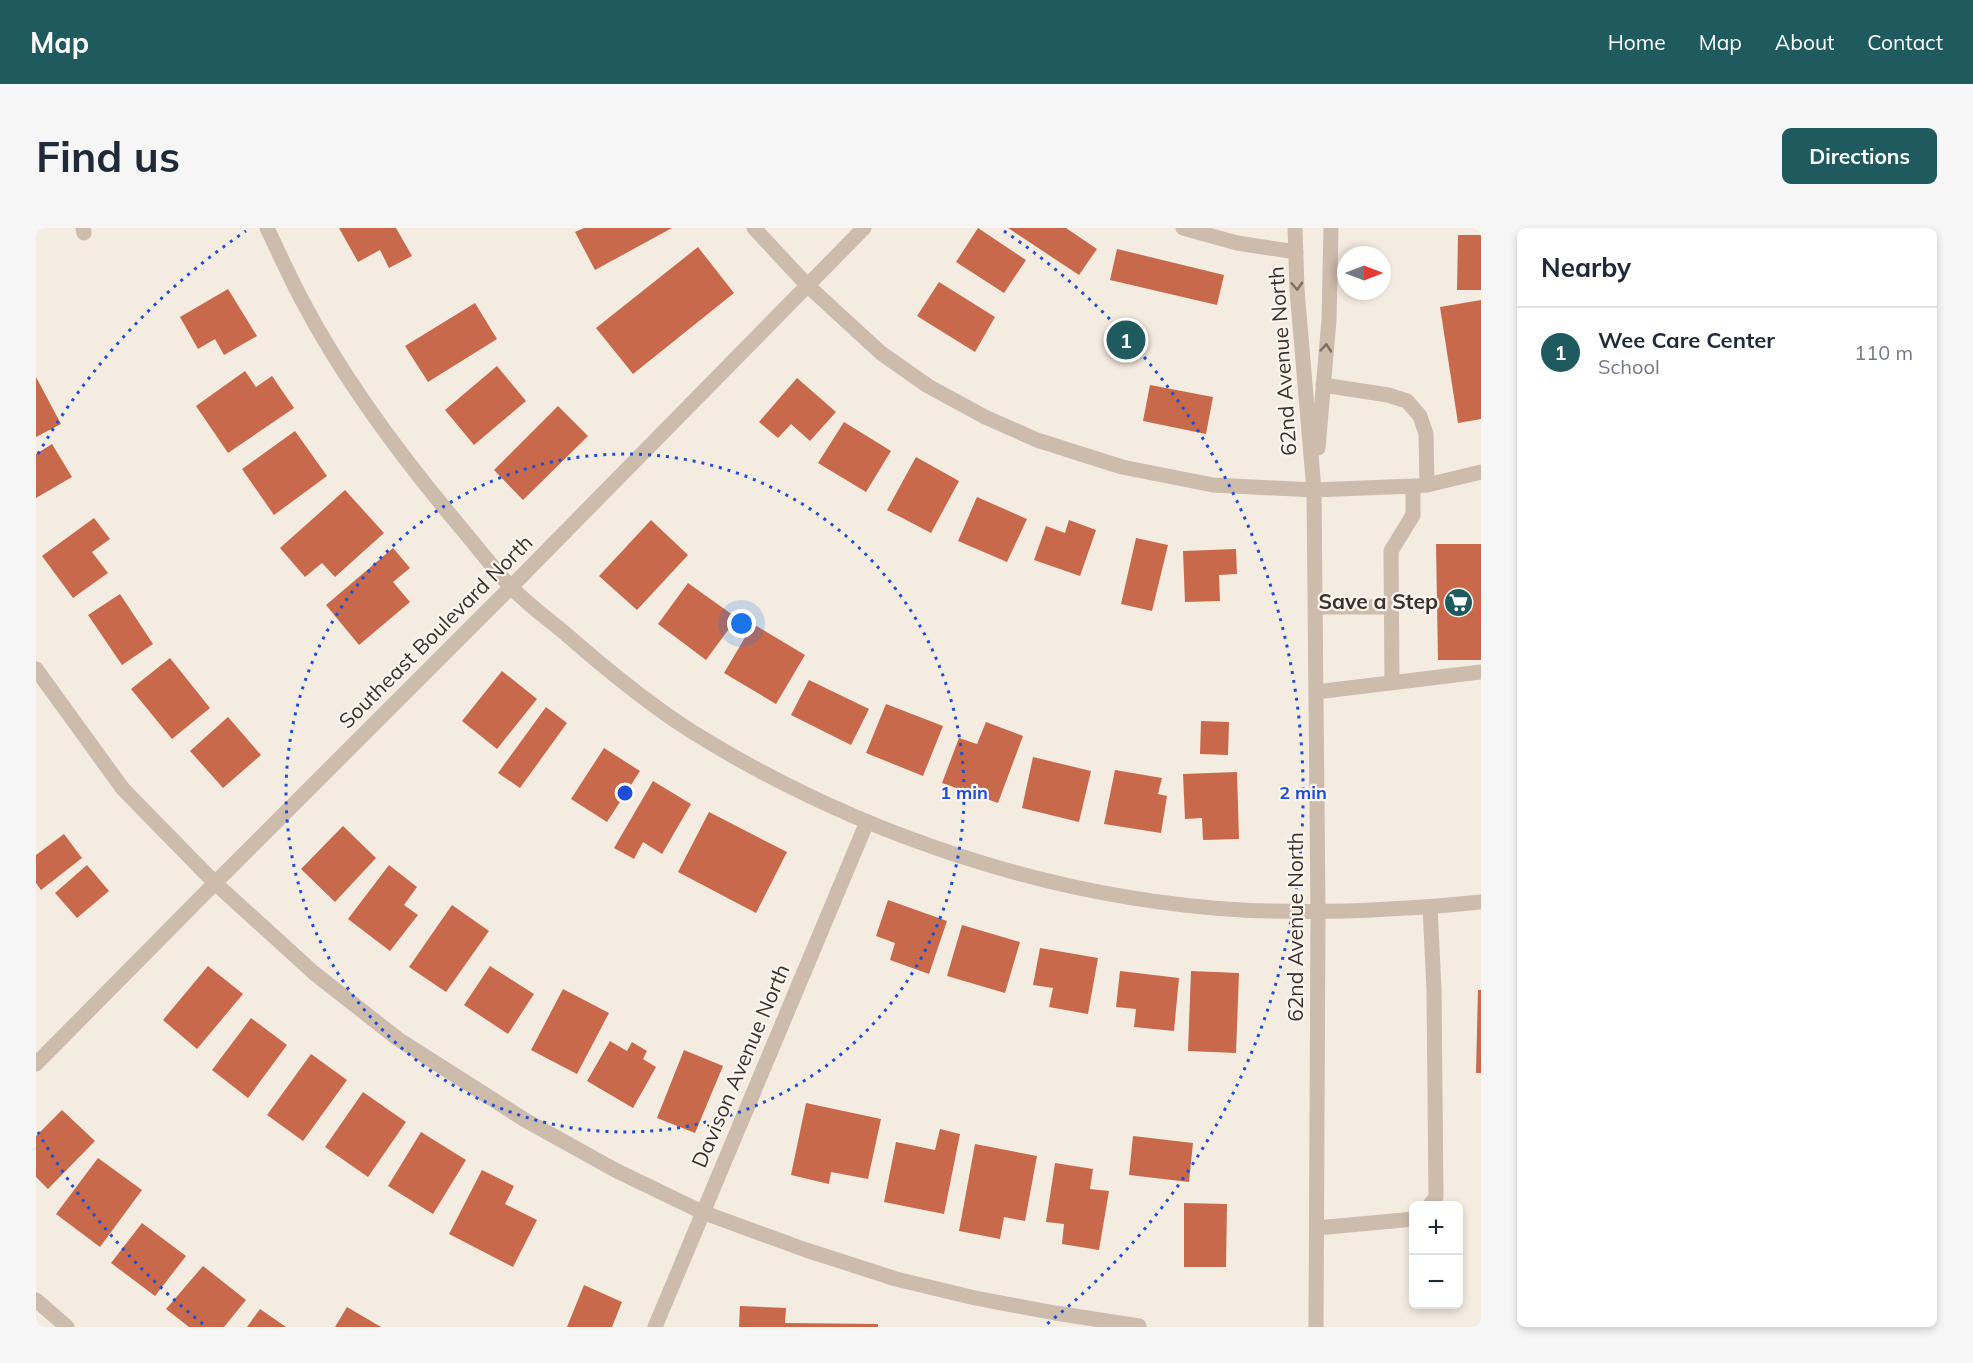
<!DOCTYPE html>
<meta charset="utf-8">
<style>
body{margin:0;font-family:Mulish,sans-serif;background:#f6f6f7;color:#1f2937}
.controls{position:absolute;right:18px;bottom:18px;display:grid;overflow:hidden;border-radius:9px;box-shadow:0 3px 9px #0003}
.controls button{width:54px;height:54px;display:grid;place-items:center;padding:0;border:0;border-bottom:2px solid #e0e1e3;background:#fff;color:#1f2937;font:30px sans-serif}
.compass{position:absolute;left:1301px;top:18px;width:54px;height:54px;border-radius:50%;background:#fff;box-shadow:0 3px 9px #0003;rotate:90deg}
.you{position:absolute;left:706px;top:396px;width:21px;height:21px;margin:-15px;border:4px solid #fff;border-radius:50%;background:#1a73e8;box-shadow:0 0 0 9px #1a73e833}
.badge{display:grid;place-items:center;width:39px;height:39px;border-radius:50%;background:#1f5a5e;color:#fff;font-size:20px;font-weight:700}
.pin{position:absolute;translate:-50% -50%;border:3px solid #fff;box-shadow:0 2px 6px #0006}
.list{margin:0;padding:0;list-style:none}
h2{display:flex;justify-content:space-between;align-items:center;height:78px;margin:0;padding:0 24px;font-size:26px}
h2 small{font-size:20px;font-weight:400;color:#747a83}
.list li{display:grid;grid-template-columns:39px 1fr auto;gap:18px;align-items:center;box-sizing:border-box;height:90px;padding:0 24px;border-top:2px solid #e0e1e3}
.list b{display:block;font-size:22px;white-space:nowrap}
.list p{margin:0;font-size:20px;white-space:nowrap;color:#747a83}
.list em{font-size:20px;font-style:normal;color:#747a83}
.map{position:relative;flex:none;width:1445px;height:1099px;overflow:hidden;border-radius:9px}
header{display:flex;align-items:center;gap:36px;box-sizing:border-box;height:84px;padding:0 30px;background:#1f5a5e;color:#fff}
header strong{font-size:28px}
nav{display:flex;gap:33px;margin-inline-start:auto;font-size:21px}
.intro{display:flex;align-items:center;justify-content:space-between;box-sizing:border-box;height:144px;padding:0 36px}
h1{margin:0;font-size:42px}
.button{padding:15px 27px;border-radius:9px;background:#1f5a5e;color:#fff;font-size:21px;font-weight:700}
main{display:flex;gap:36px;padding:0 36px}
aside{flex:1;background:#fff;border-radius:9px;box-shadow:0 3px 9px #0003}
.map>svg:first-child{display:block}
</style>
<header>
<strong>Map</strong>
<nav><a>Home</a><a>Map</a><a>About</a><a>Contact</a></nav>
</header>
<div class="intro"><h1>Find us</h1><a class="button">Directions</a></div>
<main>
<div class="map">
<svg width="1445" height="1099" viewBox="0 0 1445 1099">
<rect width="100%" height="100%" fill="#f4ebe1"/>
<!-- building -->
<path fill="#c8694b" d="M303 0H360L376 28 353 40 344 22 322 34Z
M548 0H636L559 42 539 4Z
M942 0 990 32 968 65 920 34Z
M972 0H1030L1061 21 1043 47Z
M1422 7H1445V62H1421Z
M662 19 698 65 597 146 560 100Z
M1081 21 1188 47 1181 77 1074 52Z
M903 54 959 89 939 124 881 88Z
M192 61 221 108 188 127 179 111 162 121 144 89Z
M1445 72V191L1422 195 1404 79Z
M439 75 461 111 392 154 369 118Z
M461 138 490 173 438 217 409 182Z
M209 143 220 159 236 148 258 180 192 225 160 178Z
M0 149 25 196 0 209Z
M761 150 800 184 774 213 755 196 742 210 723 194Z
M1114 157 1177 169 1170 206 1107 193Z
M522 178 552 208 487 272 458 242Z
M808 194 855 223 830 264 782 235Z
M259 203 291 248 238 287 206 241Z
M16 216 36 249 0 270V226Z
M880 229 923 253 895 305 851 282Z
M309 262 348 305 299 349 286 335 269 349 244 320Z
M941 269 991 291 971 334 922 313Z
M58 290 74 311 56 324 72 345 37 370 6 328Z
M615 292 652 327 601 382 563 348Z
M1033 292 1060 302 1044 348 998 332 1010 298 1029 305Z
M1100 310 1132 317 1116 383 1085 376Z
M1400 316H1445V432H1402Z
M357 320 374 340 357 354 374 374 323 417 290 377Z
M1200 321 1201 346 1183 347 1184 373 1149 374 1147 323Z
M652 355 701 390 670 432 622 396Z
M84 366 117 416 86 437 52 387Z
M717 396 769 427 740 476 688 445Z
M134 430 174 480 136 511 95 461Z
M466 443 501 471 461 521 426 493Z
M773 452 833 481 815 517 755 487Z
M850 476 907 498 887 548 830 525Z
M510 479 531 495 484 560 462 545Z
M192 489 225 527 187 560 154 523Z
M1165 493 1193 494 1192 527 1164 526Z
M950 494 987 508 962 575 906 555 923 510 941 516Z
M568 520 604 543 571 594 535 571Z
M997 529 1055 543 1043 594 986 580Z
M1079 542 1126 550 1122 566 1131 568 1125 605 1068 596Z
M1201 544 1203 611 1167 612 1166 590 1149 591 1147 546Z
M617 553 655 576 626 626 607 614 598 631 578 620Z
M673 584 751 624 720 685 642 644Z
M307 598 340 630 299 674 265 641Z
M28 606 46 630 5 662 0 655V627Z
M51 637 73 663 41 690 19 665Z
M353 637 381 659 368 677 382 687 354 723 312 691Z
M852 672 911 693 893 746 854 732 859 715 840 708Z
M416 677 453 703 410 764 373 739Z
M926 697 984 714 969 765 911 748Z
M1004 720 1062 730 1052 786 1013 779 1017 760 997 757Z
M172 738 207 766 161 821 127 792Z
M454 738 498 766 472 806 428 777Z
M1084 743 1143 750 1138 803 1098 799 1100 781 1080 779Z
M1155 743 1203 745 1200 825 1152 823Z
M527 761 573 785 541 846 495 822Z
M1442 762H1445V845H1440Z
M215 790 251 817 212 870 176 842Z
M574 813 591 823 596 814 611 823 607 831 620 839 597 880 551 853Z
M648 822 687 838 659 905 621 890Z
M275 826 311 852 267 913 231 887Z
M327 864 370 894 332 949 289 919Z
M770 875 845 891 832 951 795 944 793 956 755 947Z
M26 882 59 913 12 961 0 949V908Z
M904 901 924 906 908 986 848 974 860 914 899 922Z
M385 904 430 932 397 986 352 958Z
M1097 908 1157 915 1153 954 1093 947Z
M939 916 1001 928 989 993 968 989 964 1011 923 1003Z
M62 930 106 962 64 1019 20 986Z
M1019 935 1057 941 1054 961 1073 963 1063 1022 1026 1016 1028 996 1010 994Z
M446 942 478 958 469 976 501 992 477 1039 413 1006Z
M1148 975 1191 976 1190 1039H1148Z
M106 995 150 1028 119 1068 75 1035Z
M167 1038 210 1072 188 1099H153L130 1081Z
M548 1057 586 1074 576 1099H531Z
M704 1078 750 1080 749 1095 842 1096V1099H703Z
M311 1079 345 1099H299Z
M224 1081 250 1099H211Z"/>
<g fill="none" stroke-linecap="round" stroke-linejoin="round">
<!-- minor -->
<path stroke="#cdbbac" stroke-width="15" d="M47 0 48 5
M231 0C243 25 254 50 267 74 309 154 367 231 426 301 442 320 457 340 474 358 491 376 512 391 531 407 570 441 611 475 655 503 818 605 1014 671 1206 682 1286 686 1365 682 1445 674
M718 0 771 57 845 125 892 158 949 189 1001 212 1086 239 1177 257 1278 262 1377 258 1391 257 1445 244
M1147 0 1201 15 1260 24
M1259 0 1261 62 1278 262 1282 683 1280 1099
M1287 157 1352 167 1371 173 1384 188 1390 206 1391 257
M1282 220 1293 92 1295 0
M1279 379H1355
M0 441 87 561 179 655 278 745 362 811 489 892 579 942 666 984 770 1022 860 1051 939 1070 1019 1085 1103 1098
M1356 455 1355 323 1377 287V258
M1280 464 1445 444
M0 836 179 655 475 359 828 0
M1393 978 1400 969 1398 761 1394 679
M1281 1000 1378 991
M0 1072 31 1099
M619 1099 831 594"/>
</g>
<!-- one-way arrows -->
<defs><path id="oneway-chevron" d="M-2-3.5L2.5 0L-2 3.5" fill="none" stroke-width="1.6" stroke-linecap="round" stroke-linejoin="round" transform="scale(1.5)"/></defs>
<g stroke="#7d6f65">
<use href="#oneway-chevron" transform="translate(1261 58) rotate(87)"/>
<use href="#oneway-chevron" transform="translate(1290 120) rotate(-85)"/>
</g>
<!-- distance rings -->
<g fill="none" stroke="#1d4ed8" stroke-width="3" stroke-dasharray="3 6">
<circle cx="589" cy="565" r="339"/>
<path d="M167 1096A678 678 0 0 1 2 904M2 226A678 678 0 0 1 210 3M968 3A678 678 0 0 1 1011 1096"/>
</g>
<!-- icons -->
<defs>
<symbol id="supermarket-disc" viewBox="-11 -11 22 22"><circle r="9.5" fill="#1f5a5e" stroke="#fbf5ee"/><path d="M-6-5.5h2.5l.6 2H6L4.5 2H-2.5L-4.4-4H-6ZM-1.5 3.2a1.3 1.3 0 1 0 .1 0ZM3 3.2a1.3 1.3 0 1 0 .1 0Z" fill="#fff"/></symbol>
</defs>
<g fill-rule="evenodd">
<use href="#supermarket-disc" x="1406" y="358" width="33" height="33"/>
</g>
<g text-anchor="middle" stroke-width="4.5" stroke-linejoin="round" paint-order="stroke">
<!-- street labels -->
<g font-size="21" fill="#3b302b" stroke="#fbf5ee">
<text transform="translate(1247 133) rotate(-94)" y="7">62nd Avenue North</text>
<text transform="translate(400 404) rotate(-45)" y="7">Southeast Boulevard North</text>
<text transform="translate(1260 699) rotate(-90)" y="7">62nd Avenue North</text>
<text transform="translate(705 838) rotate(-67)" y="7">Davison Avenue North</text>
</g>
<!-- poi labels -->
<g font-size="21" font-weight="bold" fill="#3b302b" stroke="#fbf5ee" text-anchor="end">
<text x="1402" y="381">Save a Step</text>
</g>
</g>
<circle cx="589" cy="565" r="9" fill="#1d4ed8" stroke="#fbf5ee" stroke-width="3"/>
<g font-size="18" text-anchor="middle" font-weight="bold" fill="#1d4ed8" stroke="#fbf5ee" stroke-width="4.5" stroke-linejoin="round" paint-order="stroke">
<text x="928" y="571">1 min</text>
<text x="1267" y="571">2 min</text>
</g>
</svg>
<div class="controls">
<button>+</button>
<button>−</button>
</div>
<svg class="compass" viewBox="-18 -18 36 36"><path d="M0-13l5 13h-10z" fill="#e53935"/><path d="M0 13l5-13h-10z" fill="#747a83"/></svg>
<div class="you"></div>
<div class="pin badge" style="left:1090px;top:112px">1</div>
</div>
<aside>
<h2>Nearby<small></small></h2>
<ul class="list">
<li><span class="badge">1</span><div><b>Wee Care Center</b><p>School</p></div><em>110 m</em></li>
</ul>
</aside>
</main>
